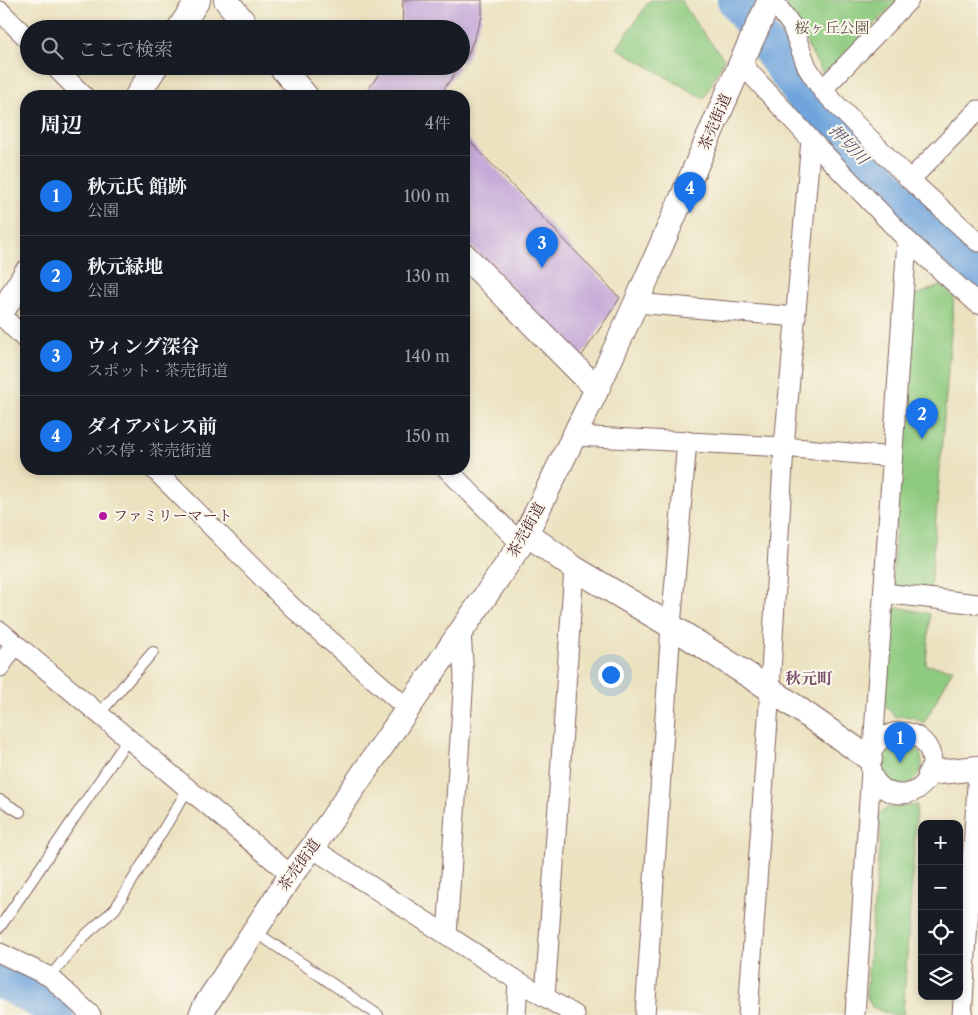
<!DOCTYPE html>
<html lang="ja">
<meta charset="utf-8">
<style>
body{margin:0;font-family:"Libre Caslon Text","Noto Serif JP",serif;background:#242831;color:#f1f3f6}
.controls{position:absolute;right:15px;bottom:15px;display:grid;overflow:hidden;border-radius:10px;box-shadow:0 2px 8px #0003}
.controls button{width:45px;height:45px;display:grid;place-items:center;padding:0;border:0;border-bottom:1px solid #363941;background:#171b24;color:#f1f3f6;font:25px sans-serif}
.you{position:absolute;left:610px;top:674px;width:18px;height:18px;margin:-12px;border:4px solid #fff;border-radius:50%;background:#1a73e8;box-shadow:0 0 0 8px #1a73e833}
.badge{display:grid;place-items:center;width:32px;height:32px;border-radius:50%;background:#1a73e8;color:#fff;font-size:16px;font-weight:700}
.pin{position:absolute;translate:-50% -41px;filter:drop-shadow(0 1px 2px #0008)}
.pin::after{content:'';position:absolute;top:26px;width:18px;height:15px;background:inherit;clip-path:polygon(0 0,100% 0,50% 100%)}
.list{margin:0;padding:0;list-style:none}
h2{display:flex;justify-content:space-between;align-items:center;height:65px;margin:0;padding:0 20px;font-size:21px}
h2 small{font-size:16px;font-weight:400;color:#9ea1a6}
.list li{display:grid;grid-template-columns:32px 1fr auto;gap:15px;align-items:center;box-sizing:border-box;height:80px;padding:0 20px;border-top:1px solid #363941}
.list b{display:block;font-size:19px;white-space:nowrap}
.list p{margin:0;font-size:16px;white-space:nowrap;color:#9ea1a6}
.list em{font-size:16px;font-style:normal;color:#9ea1a6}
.icon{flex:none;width:28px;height:28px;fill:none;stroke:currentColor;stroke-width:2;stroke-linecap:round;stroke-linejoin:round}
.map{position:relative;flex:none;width:978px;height:1015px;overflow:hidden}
.search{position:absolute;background:#171b24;box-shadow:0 2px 8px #0003;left:20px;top:20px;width:450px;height:55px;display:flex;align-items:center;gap:12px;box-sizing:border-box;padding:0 18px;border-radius:28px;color:#9ea1a6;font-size:19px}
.panel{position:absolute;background:#171b24;box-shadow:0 2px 8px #0003;left:20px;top:90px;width:450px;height:385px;border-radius:20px}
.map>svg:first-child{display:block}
</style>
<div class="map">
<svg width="978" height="1015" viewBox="0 0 978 1015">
<rect width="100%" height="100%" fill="#fbf7ec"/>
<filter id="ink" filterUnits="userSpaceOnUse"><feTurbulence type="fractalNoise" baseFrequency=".02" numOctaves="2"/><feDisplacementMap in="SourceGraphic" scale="10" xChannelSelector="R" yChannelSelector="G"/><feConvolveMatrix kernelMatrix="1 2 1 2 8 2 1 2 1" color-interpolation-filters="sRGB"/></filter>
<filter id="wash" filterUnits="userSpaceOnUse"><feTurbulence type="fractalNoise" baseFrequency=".0096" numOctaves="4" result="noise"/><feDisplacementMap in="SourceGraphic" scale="20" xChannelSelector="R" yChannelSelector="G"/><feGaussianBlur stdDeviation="1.12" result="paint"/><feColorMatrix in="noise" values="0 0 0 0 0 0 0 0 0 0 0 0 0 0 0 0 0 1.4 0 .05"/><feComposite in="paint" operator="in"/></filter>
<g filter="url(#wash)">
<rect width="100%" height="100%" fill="#ebe2c0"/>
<!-- green -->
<path fill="#8eca7f" stroke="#6c7455" d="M650 0H681L695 22 724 59 704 99 617 48Z
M785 0H898L825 76 812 54 784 1Z
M942 285 954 297 930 591 898 588 892 581 913 296Z
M898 607 930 614 926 665 953 669 924 723C914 717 907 715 895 717L884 704 888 615Z
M878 763a22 22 0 1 1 44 0a22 22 0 1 1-44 0Z
M917 805 903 1015H890L872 1007 866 995 881 826 876 817C887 803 901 808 917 805Z"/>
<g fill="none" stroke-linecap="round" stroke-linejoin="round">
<!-- river -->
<path stroke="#6fa4dc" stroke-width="36" d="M735 0 806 100 962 262 978 277
M0 980 42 1002 56 1015"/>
</g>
<g id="blocks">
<!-- building -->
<path fill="#c6abd8" d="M403 0H482V17L467 57 461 65V29H402Z
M385 66H460L439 96H363Z
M464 135 620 298 581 357 464 239Z"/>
</g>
</g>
<g filter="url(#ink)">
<use href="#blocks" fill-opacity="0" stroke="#82635f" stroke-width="1"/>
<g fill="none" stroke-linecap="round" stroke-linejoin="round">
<defs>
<path id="service" d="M99 714 153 652
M0 800 20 812
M0 927 128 739
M254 931 378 1015
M50 977 81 939 115 909 188 789"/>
<path id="minor" d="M773 0 792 26 807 67 822 90 910 180 978 242
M0 11 29 40
M741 63 811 140 907 240 978 304
M54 66 84 96
M822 90 909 0
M910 180 978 110
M636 303 796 317
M0 314 26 340
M575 436 784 447 892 457
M154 469 293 608 408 709
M447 469 521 544
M884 593 978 604
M0 631 291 875
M0 667 15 644
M870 763a31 31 0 1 1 62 0a31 31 0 1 1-62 0Z
M873 749 907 240
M312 848 518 981 575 1015
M447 935 464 677 461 632
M0 953 50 977 91 1015
M545 997 574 568
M516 1015 518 981
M645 1015 671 626 687 441
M748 1015 770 689 784 447 811 140
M855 1015 871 770
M962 1015 978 770"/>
<path id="tertiary" d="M226 0 249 29
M179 29 198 0
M280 66 306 96
M137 96 156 66
M464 255 597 389
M0 315 26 273
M526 533 574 568 671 626 770 689 870 759
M930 773 978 768
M201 1015 205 1006 291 875 312 848 521 544 597 389 636 303 741 63 770 0"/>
</defs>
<!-- service casing -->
<use href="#service" stroke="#82635f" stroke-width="12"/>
<!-- minor casing -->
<use href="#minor" stroke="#82635f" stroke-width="21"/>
<!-- tertiary casing -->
<use href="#tertiary" stroke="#82635f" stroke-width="26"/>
<!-- service -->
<use href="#service" stroke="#fff" stroke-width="10"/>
<!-- minor -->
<use href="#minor" stroke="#fff" stroke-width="19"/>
<!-- tertiary -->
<use href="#tertiary" stroke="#fff" stroke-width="24"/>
</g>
</g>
<!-- markers -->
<circle fill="#b5179e" stroke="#fbf7ec" stroke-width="2" cx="103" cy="516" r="5"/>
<g text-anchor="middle" stroke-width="4" stroke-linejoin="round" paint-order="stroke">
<!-- park labels -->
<g font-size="15" fill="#5e5244" stroke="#fbf7ec">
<text x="832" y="33">桜ヶ丘公園</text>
</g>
<!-- street labels -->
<g font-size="15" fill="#4a1f2b" stroke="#fbf7ec">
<text transform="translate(715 122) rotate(-67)" y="5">茶売街道</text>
<text transform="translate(526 530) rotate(-61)" y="5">茶売街道</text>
<text transform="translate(299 865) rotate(-54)" y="5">茶売街道</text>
</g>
<!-- poi labels -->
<g font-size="15" fill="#4a1f2b" stroke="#fbf7ec" text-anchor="start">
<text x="113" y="521">ファミリーマート</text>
</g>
<!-- water labels -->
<g font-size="16" font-style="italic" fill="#595472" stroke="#fbf7ec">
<text transform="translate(849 144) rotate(46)" y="6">押切川</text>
</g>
<!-- neighbourhood labels -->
<g font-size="16" font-weight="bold" fill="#755068" stroke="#fbf7ec">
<text x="809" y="684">秋元町</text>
</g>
</g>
</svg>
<div class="controls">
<button>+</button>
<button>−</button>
<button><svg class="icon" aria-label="locate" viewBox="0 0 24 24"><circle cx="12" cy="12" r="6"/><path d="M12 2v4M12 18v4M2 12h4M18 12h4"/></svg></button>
<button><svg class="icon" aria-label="layers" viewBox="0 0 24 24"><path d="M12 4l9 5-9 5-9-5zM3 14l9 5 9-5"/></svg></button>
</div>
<div class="you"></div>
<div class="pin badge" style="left:900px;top:763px">1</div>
<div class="pin badge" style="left:922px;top:439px">2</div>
<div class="pin badge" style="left:542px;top:268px">3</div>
<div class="pin badge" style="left:690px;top:213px">4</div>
<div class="search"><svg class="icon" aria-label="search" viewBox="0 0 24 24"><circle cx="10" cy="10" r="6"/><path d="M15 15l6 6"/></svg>ここで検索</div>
<section class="panel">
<h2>周辺<small>4件</small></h2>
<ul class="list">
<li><span class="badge">1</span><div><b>秋元氏 館跡</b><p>公園</p></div><em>100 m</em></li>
<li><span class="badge">2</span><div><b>秋元緑地</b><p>公園</p></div><em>130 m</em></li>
<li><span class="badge">3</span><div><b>ウィング深谷</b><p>スポット · 茶売街道</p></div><em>140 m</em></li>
<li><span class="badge">4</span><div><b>ダイアパレス前</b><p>バス停 · 茶売街道</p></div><em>150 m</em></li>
</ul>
</section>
</div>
